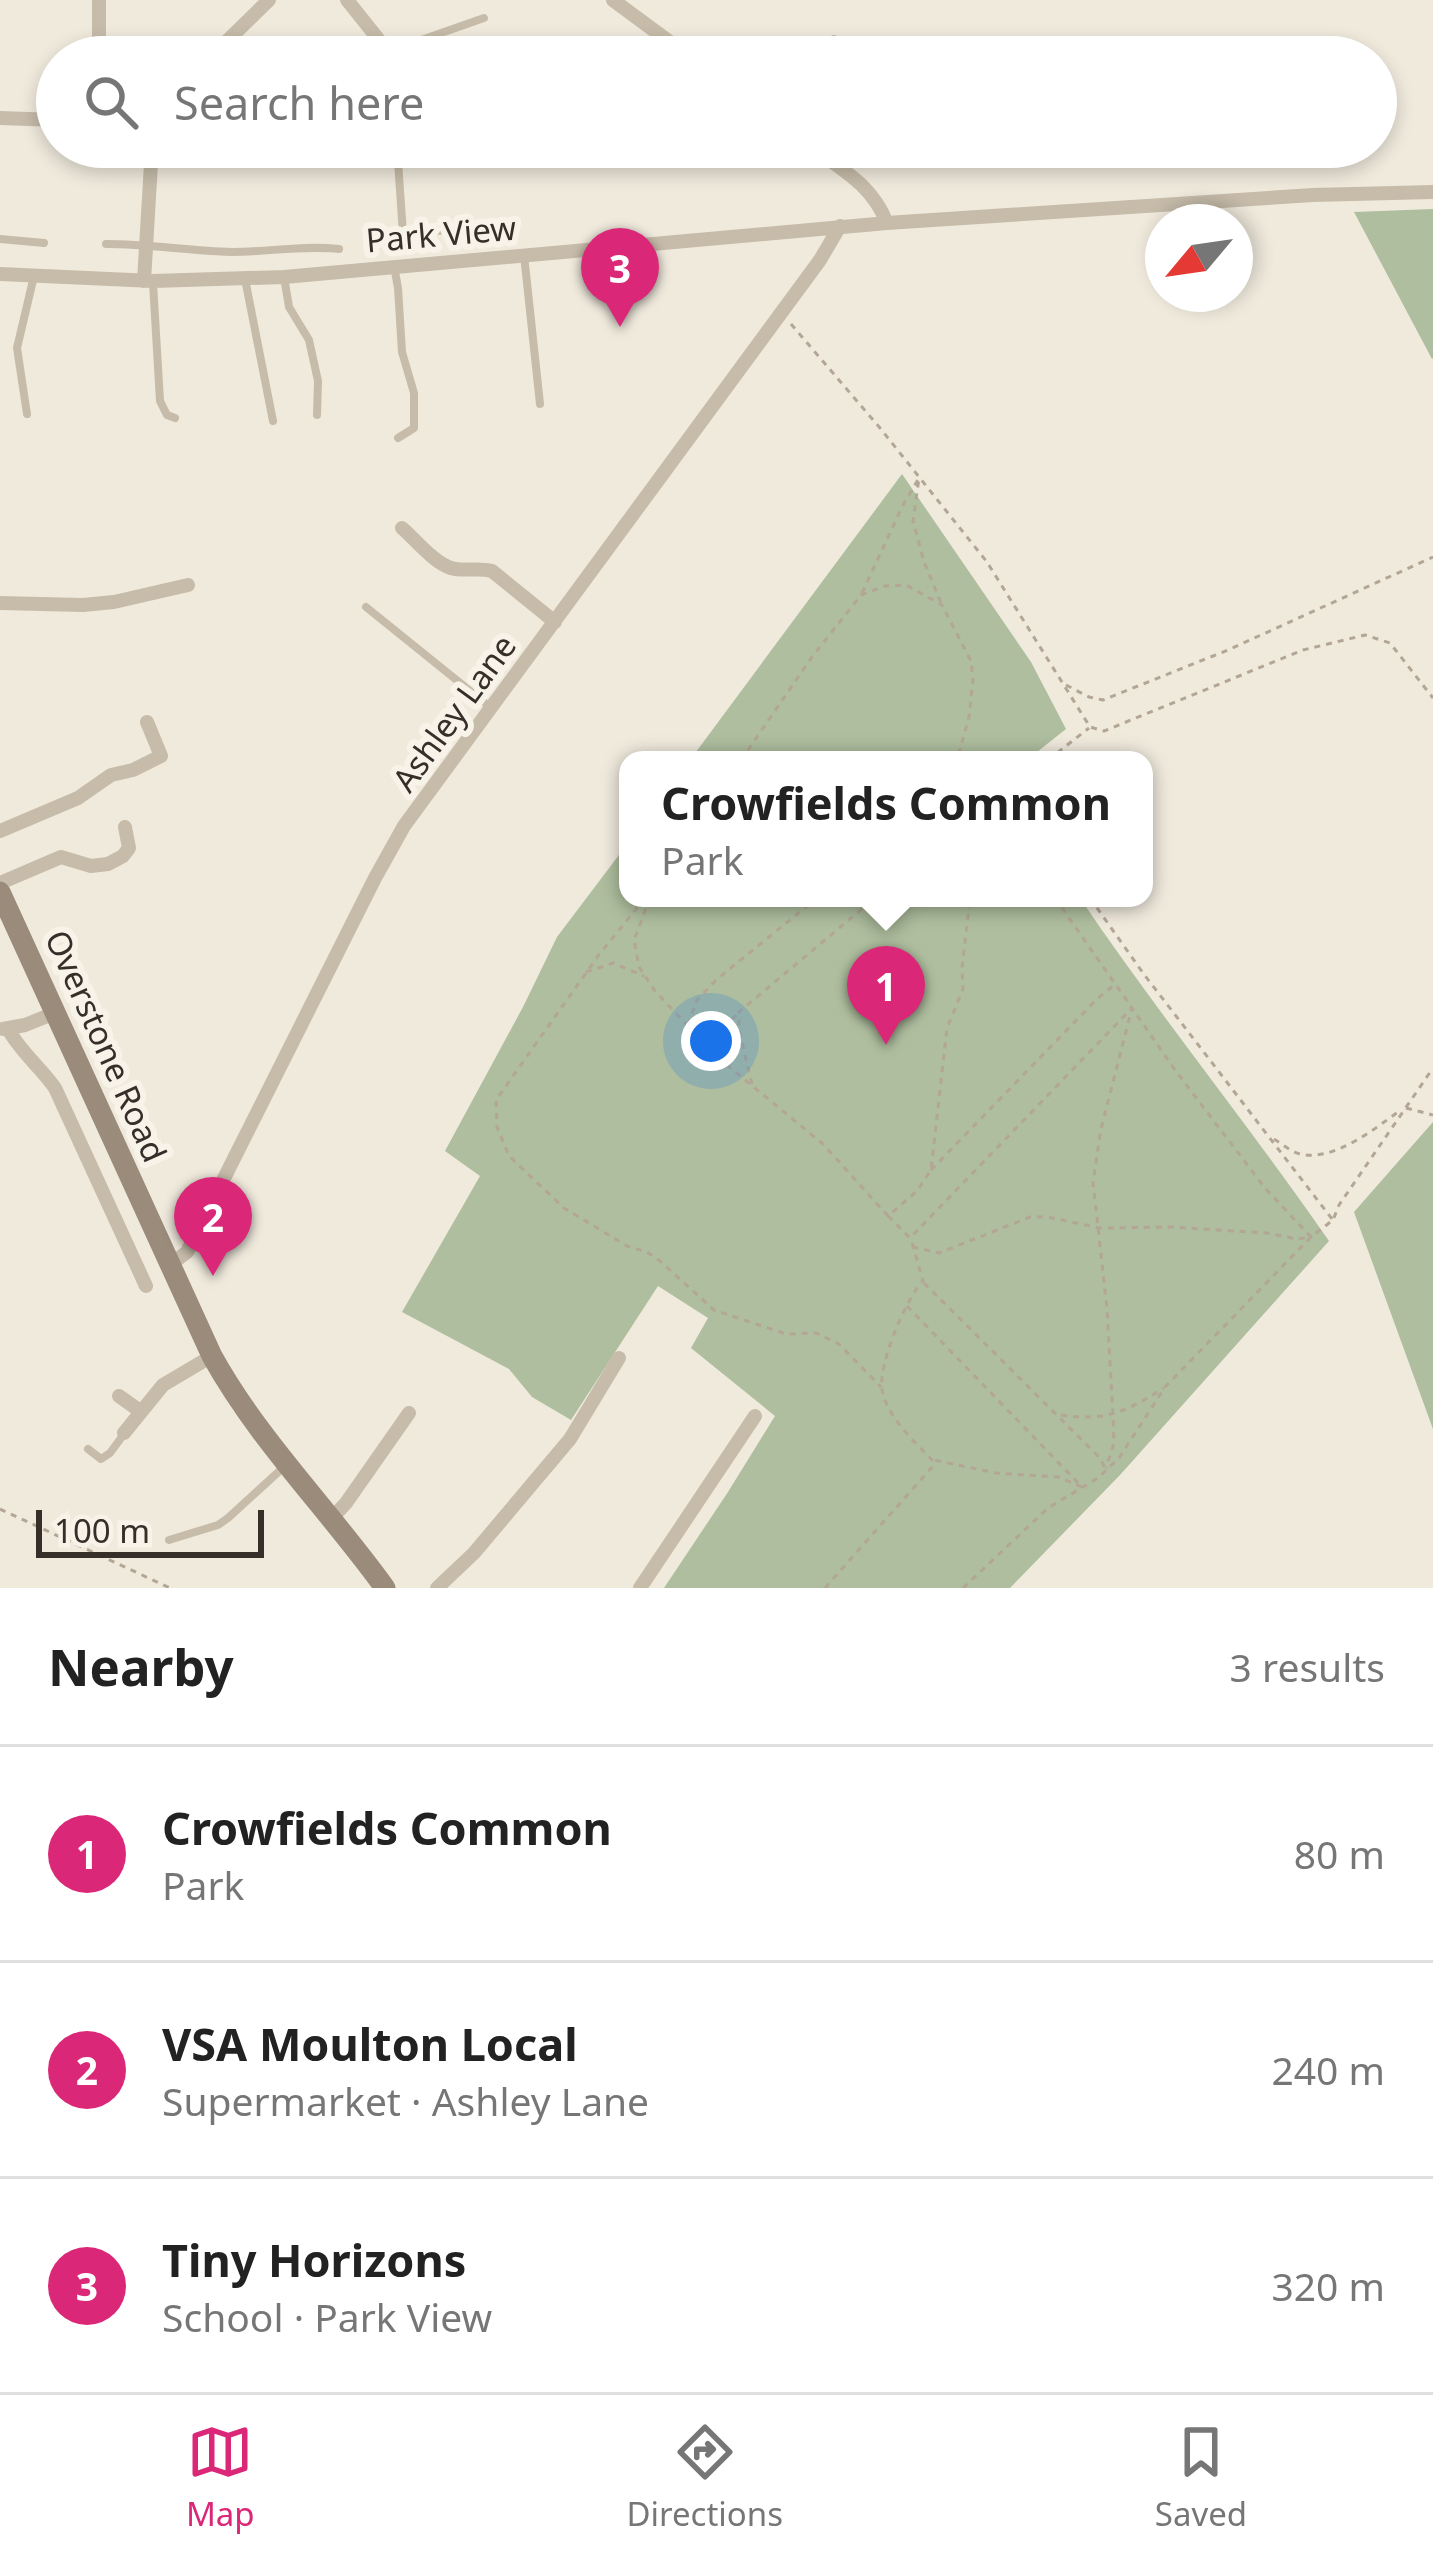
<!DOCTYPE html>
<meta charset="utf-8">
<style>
body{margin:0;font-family:"Noto Sans",sans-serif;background:#f2f2f2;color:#222}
.compass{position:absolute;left:1145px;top:204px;width:108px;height:108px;border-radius:50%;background:#fff;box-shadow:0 6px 18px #0003;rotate:241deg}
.scale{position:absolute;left:36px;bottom:30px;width:228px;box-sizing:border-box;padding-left:12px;border:6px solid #352e29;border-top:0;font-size:33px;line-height:42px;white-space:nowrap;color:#352e29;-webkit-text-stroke:9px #f8f3e9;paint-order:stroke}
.you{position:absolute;left:711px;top:1041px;width:42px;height:42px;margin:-30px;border:9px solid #fff;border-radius:50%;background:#1a73e8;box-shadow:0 0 0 18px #1a73e833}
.badge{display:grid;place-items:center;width:78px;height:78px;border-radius:50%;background:#db2777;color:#fff;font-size:39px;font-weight:700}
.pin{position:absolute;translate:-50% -99px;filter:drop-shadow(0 3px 6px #0008)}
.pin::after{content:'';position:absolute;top:63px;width:42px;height:36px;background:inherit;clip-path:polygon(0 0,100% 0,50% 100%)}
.popup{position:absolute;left:619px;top:751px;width:534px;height:156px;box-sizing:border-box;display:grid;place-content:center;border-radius:24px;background:#fff;filter:drop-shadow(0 3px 9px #0005);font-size:39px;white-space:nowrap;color:#767676}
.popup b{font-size:45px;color:#222}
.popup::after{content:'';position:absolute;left:50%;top:100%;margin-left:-24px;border:24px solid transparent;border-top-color:#fff}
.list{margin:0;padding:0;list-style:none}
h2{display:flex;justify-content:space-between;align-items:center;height:156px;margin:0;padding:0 48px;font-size:51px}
h2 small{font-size:39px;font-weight:400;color:#767676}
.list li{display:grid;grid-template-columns:78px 1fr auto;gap:36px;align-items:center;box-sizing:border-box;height:216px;padding:0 48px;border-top:3px solid #e0e0e0}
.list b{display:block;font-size:45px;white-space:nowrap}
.list p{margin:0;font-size:39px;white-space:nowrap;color:#767676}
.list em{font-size:39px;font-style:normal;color:#767676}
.icon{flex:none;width:66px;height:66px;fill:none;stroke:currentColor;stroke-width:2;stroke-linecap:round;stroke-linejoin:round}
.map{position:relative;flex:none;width:1433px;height:1588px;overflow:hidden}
.search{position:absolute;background:#fff;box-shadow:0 6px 18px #0003;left:36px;right:36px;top:36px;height:132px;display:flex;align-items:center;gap:30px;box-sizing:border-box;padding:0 42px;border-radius:66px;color:#767676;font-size:45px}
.sheet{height:804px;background:#fff}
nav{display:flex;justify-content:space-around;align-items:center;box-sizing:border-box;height:168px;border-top:3px solid #e0e0e0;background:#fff;font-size:33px;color:#767676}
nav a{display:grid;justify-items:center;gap:6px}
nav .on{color:#db2777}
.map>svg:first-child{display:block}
</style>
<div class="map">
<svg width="1433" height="1588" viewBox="0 0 1433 1588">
<rect width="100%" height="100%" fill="#f0eadd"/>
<!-- green -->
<path fill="#aebe9e" d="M1433 209V358L1432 359 1354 212Z
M902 474 1031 662 1066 729 1027 760H690Z
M628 843V898H1080C1159 1015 1248 1124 1329 1241L1120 1475 1010 1588H664L728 1492 775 1416 691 1348 708 1318 658 1286 571 1420 532 1397 509 1369 402 1312 480 1176 445 1151 523 1007 557 937Z
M1433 1122V1429L1354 1212Z"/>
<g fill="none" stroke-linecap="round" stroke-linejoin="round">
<!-- path -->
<path stroke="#b3a694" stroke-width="3" stroke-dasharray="6 6" stroke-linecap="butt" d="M791 324 880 428 987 562 1090 727 1104 731 1303 650 1365 635 1390 643 1433 698
M862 593 903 505 919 478 913 521 924 562 941 603
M1066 685 1089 697 1103 700 1228 650 1433 557
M741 760 812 657 861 595 885 586 906 585 942 605 971 661 973 679 969 717 957 760
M1048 760 1089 728
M645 898 598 956 496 1100 497 1127 509 1156 564 1208 627 1246 647 1252 660 1261 714 1310 786 1334 816 1333 839 1344 881 1387
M650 898 634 940 639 967 655 991 716 1056 823 1144 888 1216 917 1191 931 1170 947 1028 963 989 962 968 970 898
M1055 898 1132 1008 1101 1129 1093 1182 1107 1309 1113 1415 1114 1443 1106 1468
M1090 898 1143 973 1332 1219
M586 972 613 963 644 976
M688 1025 697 1000 716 980 817 898
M705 1043 738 1014
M752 1084 739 1030V1012L875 898
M1406 1108 1433 1115
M1274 1139C1281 1143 1291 1152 1300 1154 1333 1162 1373 1130 1398 1112
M931 1170 1096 1000 1114 985
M888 1216 910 1238 1132 1008 1175 1070 1265 1188 1311 1237 1297 1239 1267 1233 1171 1227 1100 1228 1048 1217H1030L939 1253 913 1247
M924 1283 1100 1458 1105 1468
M907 1306 1082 1487 1058 1477 996 1473 934 1460
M1061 1415C1106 1422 1127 1411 1164 1388
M0 1509 170 1588
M825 1588 933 1466 932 1460C914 1441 886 1416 882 1389 878 1365 906 1298 923 1281L911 1239
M963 1588 1048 1508 1098 1478 1119 1458 1165 1387 1311 1237 1333 1220 1339 1205 1433 1068"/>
<!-- lane -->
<path stroke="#c7bcaa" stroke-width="8" d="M834 39 835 57
M384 53 484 18
M397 147 403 234 447 230
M0 239 44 243
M106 244C148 244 190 251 232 252 268 252 303 245 339 249
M524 255 540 404
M394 266 398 288 402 352 414 393V428L398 438
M284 277 289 307 309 340 318 381 317 415
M245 279 273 421
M153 283 160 401 167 415 175 418
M27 414 17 348 34 276
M366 607 490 707
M88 1449 101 1459 110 1453 124 1434
M169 1540 218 1525 228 1518 286 1465"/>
<!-- street -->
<path stroke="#c7bcaa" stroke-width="14" d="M99 0V57
M347 0 379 40 385 57
M613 0 690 57
M219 57 227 41 269 0
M0 118 57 120
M811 147C843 170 872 185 887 223
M0 274 153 281 284 277 887 223 1313 195 1433 192
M144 281 152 147
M402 528C416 540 433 562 451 568 463 572 478 567 492 571L555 622
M0 603 83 605 114 602 188 585
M0 831 78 798 111 775 133 770 161 756 147 722
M0 883 61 857 91 866 108 864 123 856 129 848 125 827
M3 1029 25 1025 55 1013
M8 1029C20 1051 40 1067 55 1088L146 1286
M170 1265 187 1252 375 878 404 826 820 260 840 226
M119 1396 140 1411
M124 1433 163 1385 212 1356
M333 1517 346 1503 409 1413
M437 1588 474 1553 570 1439 619 1358
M640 1588 755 1416"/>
<!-- secondary -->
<path stroke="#9a8b7b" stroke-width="21" d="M0 892 212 1356C259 1441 329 1510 385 1588"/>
</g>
<g text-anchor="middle" stroke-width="12" stroke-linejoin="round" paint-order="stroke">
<!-- street labels -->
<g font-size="33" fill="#352e29" stroke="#f8f3e9">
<text transform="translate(441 234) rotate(-5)" y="12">Park View</text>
<text transform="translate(454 713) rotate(-54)" y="12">Ashley Lane</text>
<text transform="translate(106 1046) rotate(66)" y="12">Overstone Road</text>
</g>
</g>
</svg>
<svg class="compass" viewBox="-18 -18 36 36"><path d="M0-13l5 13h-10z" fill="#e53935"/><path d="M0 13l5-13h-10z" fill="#767676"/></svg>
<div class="scale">100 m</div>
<div class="you"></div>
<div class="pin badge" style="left:886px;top:1045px">1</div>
<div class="popup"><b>Crowfields Common</b>Park</div>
<div class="pin badge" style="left:213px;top:1276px">2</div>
<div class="pin badge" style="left:620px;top:327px">3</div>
<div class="search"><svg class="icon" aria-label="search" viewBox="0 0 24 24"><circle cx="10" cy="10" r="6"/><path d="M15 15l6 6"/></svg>Search here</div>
</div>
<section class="sheet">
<h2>Nearby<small>3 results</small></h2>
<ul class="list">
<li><span class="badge">1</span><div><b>Crowfields Common</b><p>Park</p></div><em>80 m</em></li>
<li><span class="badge">2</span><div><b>VSA Moulton Local</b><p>Supermarket · Ashley Lane</p></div><em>240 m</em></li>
<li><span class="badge">3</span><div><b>Tiny Horizons</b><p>School · Park View</p></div><em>320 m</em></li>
</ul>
</section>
<nav>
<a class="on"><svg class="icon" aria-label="map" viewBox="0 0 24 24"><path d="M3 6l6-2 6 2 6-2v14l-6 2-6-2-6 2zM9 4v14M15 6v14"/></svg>Map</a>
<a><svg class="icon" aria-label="directions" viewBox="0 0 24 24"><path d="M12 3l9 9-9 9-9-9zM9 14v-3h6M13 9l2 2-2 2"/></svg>Directions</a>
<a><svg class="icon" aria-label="saved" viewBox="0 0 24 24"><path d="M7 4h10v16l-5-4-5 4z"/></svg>Saved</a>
</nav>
